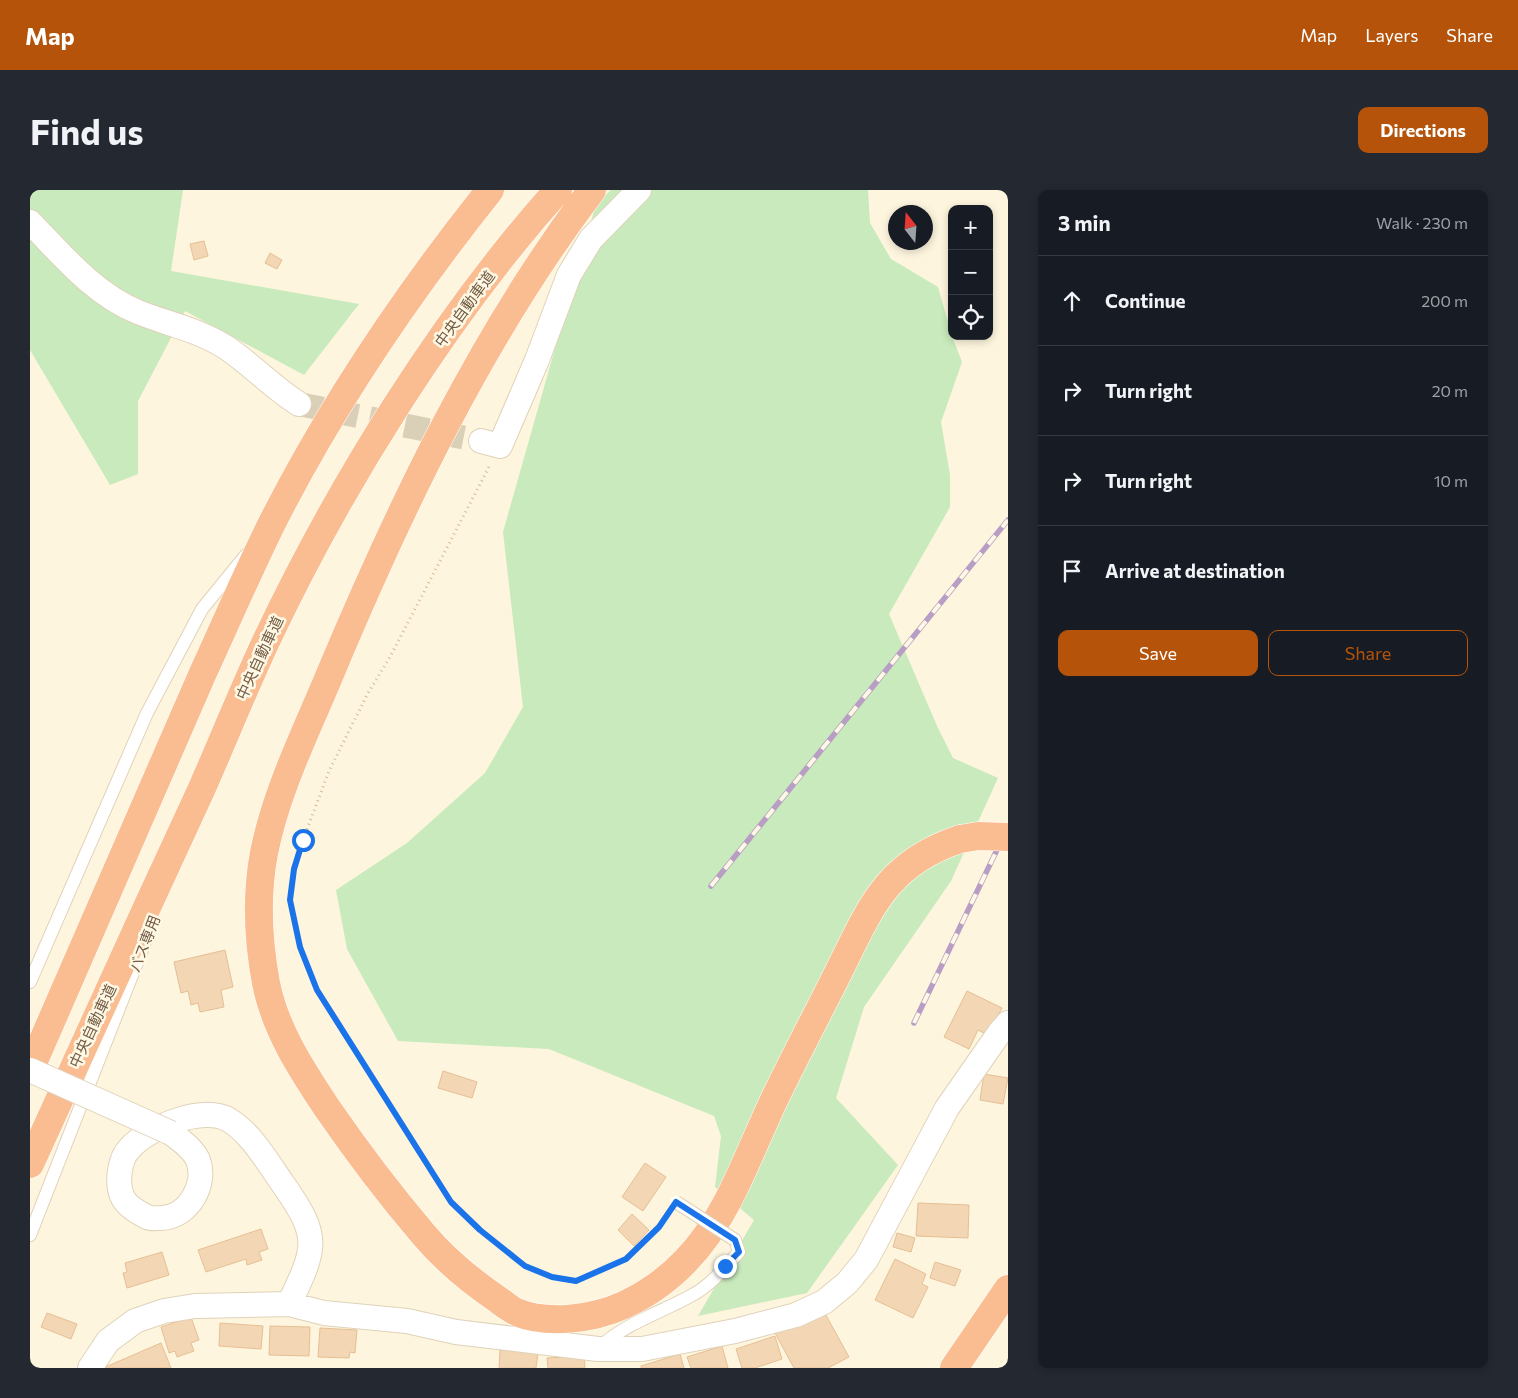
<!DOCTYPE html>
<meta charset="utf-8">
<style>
body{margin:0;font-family:Commissioner,"Noto Sans JP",sans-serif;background:#242831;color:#f1f3f6}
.controls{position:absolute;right:15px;top:15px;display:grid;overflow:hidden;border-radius:10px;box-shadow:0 2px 8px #0003}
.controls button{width:45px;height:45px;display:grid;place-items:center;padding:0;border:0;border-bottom:1px solid #363941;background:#171b24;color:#f1f3f6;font:25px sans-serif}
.compass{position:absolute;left:858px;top:15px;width:45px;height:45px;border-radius:50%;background:#171b24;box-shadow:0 2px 8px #0003;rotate:343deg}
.stop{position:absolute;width:15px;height:15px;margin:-11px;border:4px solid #1a73e8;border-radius:50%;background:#fff}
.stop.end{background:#1a73e8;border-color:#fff;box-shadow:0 1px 5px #0008}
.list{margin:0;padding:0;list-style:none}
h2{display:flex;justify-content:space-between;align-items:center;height:65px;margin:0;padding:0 20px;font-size:21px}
h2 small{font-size:16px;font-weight:400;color:#9ea1a6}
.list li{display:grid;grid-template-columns:32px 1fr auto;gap:15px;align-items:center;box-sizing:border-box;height:90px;padding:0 20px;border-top:1px solid #363941}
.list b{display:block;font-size:19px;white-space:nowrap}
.list em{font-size:16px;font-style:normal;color:#9ea1a6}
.actions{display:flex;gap:10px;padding:15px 20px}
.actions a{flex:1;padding:11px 0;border:1px solid #b45309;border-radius:10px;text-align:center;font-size:18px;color:#b45309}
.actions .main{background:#b45309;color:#fff}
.icon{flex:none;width:28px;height:28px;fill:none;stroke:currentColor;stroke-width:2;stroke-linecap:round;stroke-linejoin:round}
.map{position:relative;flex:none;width:978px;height:1178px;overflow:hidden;border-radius:10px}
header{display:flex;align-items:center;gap:30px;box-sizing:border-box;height:70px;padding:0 25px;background:#b45309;color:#fff}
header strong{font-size:24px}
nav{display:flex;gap:28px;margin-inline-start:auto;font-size:18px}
.intro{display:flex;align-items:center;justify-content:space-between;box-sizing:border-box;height:120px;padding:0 30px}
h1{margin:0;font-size:35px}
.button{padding:12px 22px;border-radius:10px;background:#b45309;color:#fff;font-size:18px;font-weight:700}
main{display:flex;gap:30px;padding:0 30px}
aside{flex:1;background:#171b24;border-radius:10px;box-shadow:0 2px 8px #0003}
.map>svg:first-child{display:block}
</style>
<header>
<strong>Map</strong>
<nav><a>Map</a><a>Layers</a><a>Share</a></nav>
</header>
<div class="intro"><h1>Find us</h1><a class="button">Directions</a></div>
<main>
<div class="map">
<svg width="978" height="1178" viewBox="0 0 978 1178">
<rect width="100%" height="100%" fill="#fdf5dd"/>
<!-- green -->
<path fill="#c8eabc" d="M0 0H153L141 81 329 114 274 185 155 121 108 211V284L80 295 0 160Z
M581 0H838L840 33 861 69 908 97 922 146 932 172 911 232 920 285V317L859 424 907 536 923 568 968 588 921 691 834 817 806 908 868 975 777 1103 668 1126 724 1030 685 997 691 946 684 926 519 859 368 851 317 759 306 700 377 653 455 583 493 517 473 342 566 14Z"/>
<!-- building -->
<path fill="#f3d6b4" stroke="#e6bf94" d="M174 51 178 66 164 70 160 54Z
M240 63 252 70 247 79 235 73Z
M195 760 203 797 191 800 194 817 170 822 168 813 161 815 158 801 151 803 144 772Z
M937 801 972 818 958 845 948 840 939 859 914 847Z
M413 881 447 892 442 908 408 898Z
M954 884 978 888 973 914 950 910Z
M615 973 636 987 613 1021 592 1007Z
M888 1013 939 1015 938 1048 886 1046Z
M602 1024 619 1040 604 1056 588 1040Z
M231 1039 238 1059 229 1062 232 1070 217 1075 216 1069 176 1082 168 1060Z
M867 1043 885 1048 881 1062 863 1057Z
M132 1062 139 1085 97 1098 93 1083 97 1082 95 1073Z
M865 1069 896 1084 892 1094 898 1097 883 1128 845 1110Z
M905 1072 931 1080 925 1096 900 1088Z
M792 1118 819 1167 798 1178H764L745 1143Z
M17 1123 47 1134 41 1149 11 1137Z
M161 1127 169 1150 161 1153 164 1161 147 1167 145 1161 139 1163 131 1137Z
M190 1133 233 1136 231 1159 189 1156Z
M240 1136 280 1137 279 1166 239 1165Z
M290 1138 327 1140 325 1163 320 1162 319 1168 288 1167Z
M745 1146 752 1169 725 1178H712L706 1159Z
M131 1153 141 1178H73Z
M692 1156 698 1178H661L657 1167Z
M470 1160 508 1163 506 1178H469Z
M650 1164 654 1178H611V1176Z
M554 1166 555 1178H518L517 1168Z"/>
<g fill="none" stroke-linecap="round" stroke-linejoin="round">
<!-- street-tunnel -->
<path stroke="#dacfb7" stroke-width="24" stroke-dasharray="24 12" stroke-linecap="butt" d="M269 214 451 251"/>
<defs>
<path id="lane" d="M0 792 117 523 172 419 216 365
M0 1045 117 747
M570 1157C597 1132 633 1122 664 1104 681 1095 696 1076 709 1062L705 1050"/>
<path id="street" d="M0 32C32 65 64 104 108 122 137 134 170 140 197 158 222 175 243 198 269 214
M451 251 470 256 507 170 539 85 561 49 609 0
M141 943C151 950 163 959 168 970 177 994 159 1027 131 1028 126 1028 121 1029 117 1027 109 1023 97 1016 93 1008 86 994 89 969 100 958 119 937 173 915 199 930 222 944 238 973 253 994 290 1047 287 1056 259 1114
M60 1178 78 1151 105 1131 134 1121 165 1116 259 1114 294 1123 377 1131 426 1142 568 1159H612L705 1141 766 1125 794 1112 817 1093 836 1070 917 918 970 842 978 833"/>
<path id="highway" d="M562 0C452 145 370 317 300 484 276 542 246 601 234 663 226 705 228 750 236 793 245 839 271 879 297 918 328 963 359 1004 394 1045 416 1071 442 1092 470 1111 471 1112 485 1122 486 1122 518 1135 563 1129 594 1115 684 1073 705 993 744 910 764 868 786 827 807 785 840 719 855 674 930 649
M0 880C58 748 114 616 172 485 195 435 217 384 241 335 301 216 377 104 460 0
M0 974C57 848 114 723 172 598 194 548 214 498 237 449 310 295 414 127 528 0
M924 1178 978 1099"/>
</defs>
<!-- lane casing -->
<use href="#lane" stroke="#e0d2ba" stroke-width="14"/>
<!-- street casing -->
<use href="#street" stroke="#e0d2ba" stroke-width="26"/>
<!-- highway casing -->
<use href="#highway" stroke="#fff" stroke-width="29"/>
<!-- path -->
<path stroke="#d7ba98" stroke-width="3" stroke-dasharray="1 4" stroke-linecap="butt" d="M459 277 360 467 338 503 299 581 273 650 264 679 260 710 270 757 287 800 421 1012C448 1038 507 1097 547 1090 555 1089 564 1084 572 1081 600 1070 620 1049 637 1025"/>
<!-- lane -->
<use href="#lane" stroke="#fff" stroke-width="12"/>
<!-- street -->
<use href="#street" stroke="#fff" stroke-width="24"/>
<!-- highway -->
<use href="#highway" stroke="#fabc91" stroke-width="28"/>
<defs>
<path id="rail" d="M681 696 978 330
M884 833 978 637"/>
</defs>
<!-- rail casing -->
<use href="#rail" stroke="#b89dc5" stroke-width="5.5"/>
<!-- rail -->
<use href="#rail" stroke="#fff8e4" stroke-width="4" stroke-dasharray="11" stroke-linecap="butt"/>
<defs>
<path id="lane-bridge" d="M646 1012 705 1050"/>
<path id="street-bridge" d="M0 880 141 943"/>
<path id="highway-bridge" d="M930 649 948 646 978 647"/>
</defs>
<!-- lane-bridge casing -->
<use href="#lane-bridge" stroke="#e0d2ba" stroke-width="14" stroke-linecap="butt"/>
<!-- street-bridge casing -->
<use href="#street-bridge" stroke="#e0d2ba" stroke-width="26" stroke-linecap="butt"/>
<!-- highway-bridge casing -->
<use href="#highway-bridge" stroke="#fff" stroke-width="29" stroke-linecap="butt"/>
<!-- lane-bridge -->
<use href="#lane-bridge" stroke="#fff" stroke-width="12"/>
<!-- street-bridge -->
<use href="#street-bridge" stroke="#fff" stroke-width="24"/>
<!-- highway-bridge -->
<use href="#highway-bridge" stroke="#fabc91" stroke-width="28"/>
</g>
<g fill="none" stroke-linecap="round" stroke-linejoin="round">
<!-- route -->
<path stroke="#1a73e8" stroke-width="6" d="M273 650 264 679 260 710 270 757 287 800 421 1012 450 1040 495 1076 522 1087 546 1091 596 1069 629 1037 646 1012 705 1050 709 1062 695 1076"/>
</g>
<g text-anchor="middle" stroke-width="5" stroke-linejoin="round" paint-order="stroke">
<!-- street labels -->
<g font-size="15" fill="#725c45" stroke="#fff8e4">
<text transform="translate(435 119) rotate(-54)" y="5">中央自動車道</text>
<text transform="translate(230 468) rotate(-65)" y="5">中央自動車道</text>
<text transform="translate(115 754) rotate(-69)" y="5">バス専用</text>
<text transform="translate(63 836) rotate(-65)" y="5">中央自動車道</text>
</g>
</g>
</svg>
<div class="controls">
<button>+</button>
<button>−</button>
<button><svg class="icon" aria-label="locate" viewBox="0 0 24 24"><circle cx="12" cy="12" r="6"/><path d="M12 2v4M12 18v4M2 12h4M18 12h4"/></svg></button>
</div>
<svg class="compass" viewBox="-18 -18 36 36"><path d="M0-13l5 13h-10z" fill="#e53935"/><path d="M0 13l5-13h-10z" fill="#9ea1a6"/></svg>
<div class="stop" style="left:273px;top:650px"></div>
<div class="stop end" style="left:695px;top:1076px"></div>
</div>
<aside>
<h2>3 min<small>Walk · 230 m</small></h2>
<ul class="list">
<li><svg class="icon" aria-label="ahead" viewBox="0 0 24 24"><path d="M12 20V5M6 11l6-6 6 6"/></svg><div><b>Continue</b></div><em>200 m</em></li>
<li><svg class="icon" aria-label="right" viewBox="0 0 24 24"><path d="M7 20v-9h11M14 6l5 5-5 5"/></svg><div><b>Turn right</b></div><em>20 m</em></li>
<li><svg class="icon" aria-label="right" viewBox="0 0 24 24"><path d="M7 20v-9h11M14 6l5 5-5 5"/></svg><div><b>Turn right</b></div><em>10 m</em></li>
<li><svg class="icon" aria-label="arrive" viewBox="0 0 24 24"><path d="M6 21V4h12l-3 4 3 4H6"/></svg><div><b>Arrive at destination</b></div></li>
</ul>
<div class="actions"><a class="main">Save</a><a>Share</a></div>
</aside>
</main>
